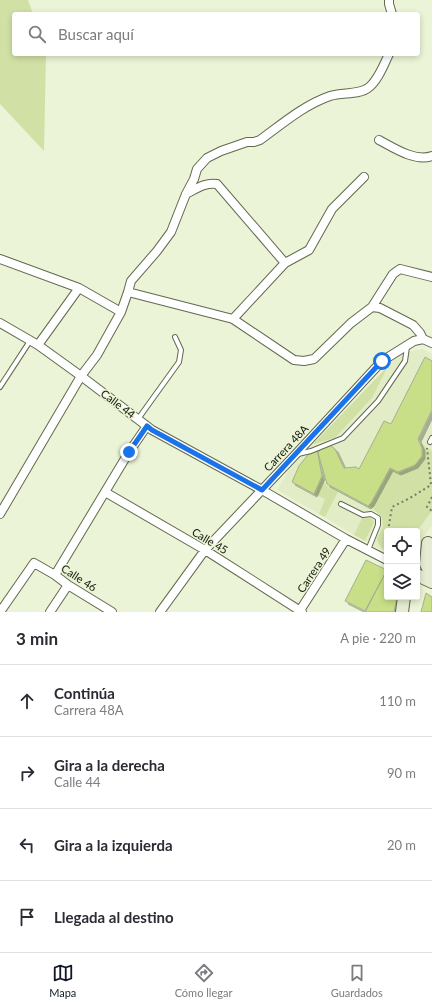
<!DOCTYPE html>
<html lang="es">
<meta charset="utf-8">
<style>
body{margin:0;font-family:Lato,sans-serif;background:#f7f7f7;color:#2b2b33}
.controls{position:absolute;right:12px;bottom:12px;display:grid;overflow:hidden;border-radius:4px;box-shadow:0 2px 6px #0003}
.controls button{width:36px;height:36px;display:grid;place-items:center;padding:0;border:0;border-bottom:1px solid #e1e1e2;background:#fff;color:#2b2b33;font:20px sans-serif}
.stop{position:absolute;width:12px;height:12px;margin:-9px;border:3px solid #1a73e8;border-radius:50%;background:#fff}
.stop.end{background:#1a73e8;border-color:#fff;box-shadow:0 1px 4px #0008}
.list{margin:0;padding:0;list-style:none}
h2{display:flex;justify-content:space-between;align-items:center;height:52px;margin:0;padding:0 16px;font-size:17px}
h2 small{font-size:13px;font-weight:400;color:#7c7c81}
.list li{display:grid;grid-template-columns:26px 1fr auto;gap:12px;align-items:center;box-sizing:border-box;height:72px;padding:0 16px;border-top:1px solid #e1e1e2}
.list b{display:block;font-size:15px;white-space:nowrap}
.list p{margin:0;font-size:13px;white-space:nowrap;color:#7c7c81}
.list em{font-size:13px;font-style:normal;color:#7c7c81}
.icon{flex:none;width:22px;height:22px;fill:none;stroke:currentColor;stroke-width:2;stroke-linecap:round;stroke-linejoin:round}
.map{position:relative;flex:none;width:432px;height:612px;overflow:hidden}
.search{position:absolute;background:#fff;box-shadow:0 2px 6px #0003;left:12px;right:12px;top:12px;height:44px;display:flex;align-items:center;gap:10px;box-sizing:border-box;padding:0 14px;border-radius:4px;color:#7c7c81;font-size:15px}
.sheet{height:340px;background:#fff}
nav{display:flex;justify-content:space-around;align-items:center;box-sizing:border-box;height:56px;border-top:1px solid #e1e1e2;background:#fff;font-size:11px;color:#7c7c81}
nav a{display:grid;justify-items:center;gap:2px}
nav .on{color:#111827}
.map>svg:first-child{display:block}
</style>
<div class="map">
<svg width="432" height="612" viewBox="0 0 432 612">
<defs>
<filter id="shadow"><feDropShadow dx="3" dy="3" stdDeviation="0" flood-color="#0004"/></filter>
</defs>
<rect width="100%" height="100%" fill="#ebf4d6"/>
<!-- built -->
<path fill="#e2edc7" d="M423 349 432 354V525L424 537 417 540V531H387V553L354 535 319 514 277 490 288 471 400 353Z"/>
<!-- green -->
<path fill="#d1e1a6" d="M0 0H28L33 14H14V54H46L44 151 0 104Z
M388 366 372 398 335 438 313 444Z
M420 443 432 451V511L417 531H387V547L383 549 378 543 377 538 383 527 382 517 369 505 373 500 390 468 398 472C412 466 429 461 420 443Z
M322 476 326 485 338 492 325 517 319 514 325 499 314 494Z
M362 518H371L374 522 365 541 354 535Z"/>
<!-- building -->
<path fill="#c8df87" stroke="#a6ae92" filter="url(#shadow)" d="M425 357 432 361V410L418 439 422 448V456L415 465 398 472 390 468 371 503 368 506 327 484 318 453 321 447 330 445 335 449 344 468 356 467 359 469 384 421 391 424Z
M317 449 322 476 314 494 292 482 299 466 311 451Z
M366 560 387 570 365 611 345 601Z
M387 570V597H397L394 612H365Z
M426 593 432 597V612H421Z"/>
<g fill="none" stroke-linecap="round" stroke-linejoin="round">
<defs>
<path id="lane" d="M0 387 30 341
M138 419 179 362 181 350 175 337
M430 442 432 438
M298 454 311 451 343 438 378 401 405 361 407 347
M341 504 363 515 371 514 378 518V525L368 550"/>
<path id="street" d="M389 0V4L392 14
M379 140C394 148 415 162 432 156
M186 194C196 189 205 182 217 184L285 263
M0 259 79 288 121 312
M128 292 233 319 294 360 304 361 314 359 351 323 372 307 393 274 400 269 432 277
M372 307 380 308 413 325 420 333 423 339
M233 319 285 263 309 250 332 209 364 177
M0 323 38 345 81 376 152 430 262 490 346 539 387 560
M38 345 79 288
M105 492 205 550 302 612
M0 514 81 376 97 355 121 312 128 292 131 281 157 251 171 232 186 194 194 179 197 169 207 158 221 151 247 142H254L260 140C282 124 304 105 330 96 341 92 359 95 368 88 378 81 384 64 389 54
M55 575 129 452 147 426
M0 612 34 563 55 575 68 585 112 612
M50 612 68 585
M160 612 205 550 296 454 382 361 414 341 423 339 432 343
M299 612 346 539"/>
<path id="secondary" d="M428 543 426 564 432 576
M417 575 432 582
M402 612 404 597"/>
</defs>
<!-- lane casing -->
<use href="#lane" stroke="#62694f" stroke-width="6"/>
<!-- street casing -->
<use href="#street" stroke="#62694f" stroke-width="10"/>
<!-- secondary casing -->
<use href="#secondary" stroke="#62694f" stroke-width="14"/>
<!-- path -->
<path stroke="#757b67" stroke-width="2" stroke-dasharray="2 3" stroke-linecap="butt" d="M432 497 427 507 432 511
M388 531 392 507 410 498 431 485 427 448
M385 549 387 536"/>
<!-- lane -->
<use href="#lane" stroke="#fff" stroke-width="4"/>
<!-- street -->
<use href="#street" stroke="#fff" stroke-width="8"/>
<!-- secondary -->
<use href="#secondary" stroke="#e6ecd4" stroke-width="12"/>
</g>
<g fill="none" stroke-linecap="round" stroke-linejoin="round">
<!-- route -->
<path stroke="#1a73e8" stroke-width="5" d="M129 452 147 426 152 430 262 490 382 361"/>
</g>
<g text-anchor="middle" stroke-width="3" stroke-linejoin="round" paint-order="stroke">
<!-- street labels -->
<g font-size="11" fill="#12150a" stroke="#ebf4d6">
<text transform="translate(118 404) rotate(37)" y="4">Calle 44</text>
<text transform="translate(286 448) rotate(-47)" y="4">Carrera 48A</text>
<text transform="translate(210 541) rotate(31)" y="4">Calle 45</text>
<text transform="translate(314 570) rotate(-57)" y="4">Carrera 49</text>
<text transform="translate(79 578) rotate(33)" y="4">Calle 46</text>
</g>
</g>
</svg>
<div class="controls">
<button><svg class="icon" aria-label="locate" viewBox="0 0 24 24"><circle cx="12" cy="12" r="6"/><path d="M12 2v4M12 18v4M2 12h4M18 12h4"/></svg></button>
<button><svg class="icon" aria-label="layers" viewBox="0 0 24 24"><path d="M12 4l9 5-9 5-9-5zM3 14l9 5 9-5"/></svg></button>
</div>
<div class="stop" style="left:382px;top:361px"></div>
<div class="stop end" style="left:129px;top:452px"></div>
<div class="search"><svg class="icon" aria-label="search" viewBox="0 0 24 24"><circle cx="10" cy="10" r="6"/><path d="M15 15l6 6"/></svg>Buscar aquí</div>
</div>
<section class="sheet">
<h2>3 min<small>A pie · 220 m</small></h2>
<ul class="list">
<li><svg class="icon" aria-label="ahead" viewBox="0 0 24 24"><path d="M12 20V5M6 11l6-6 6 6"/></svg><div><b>Continúa</b><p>Carrera 48A</p></div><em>110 m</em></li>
<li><svg class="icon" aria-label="right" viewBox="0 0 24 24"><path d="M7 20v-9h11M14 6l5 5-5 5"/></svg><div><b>Gira a la derecha</b><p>Calle 44</p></div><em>90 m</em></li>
<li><svg class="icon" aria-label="left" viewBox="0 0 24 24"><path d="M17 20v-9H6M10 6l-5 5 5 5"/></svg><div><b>Gira a la izquierda</b></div><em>20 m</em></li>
<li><svg class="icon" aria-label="arrive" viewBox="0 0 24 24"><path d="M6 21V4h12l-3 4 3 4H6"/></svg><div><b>Llegada al destino</b></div></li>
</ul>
</section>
<nav>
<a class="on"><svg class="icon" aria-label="map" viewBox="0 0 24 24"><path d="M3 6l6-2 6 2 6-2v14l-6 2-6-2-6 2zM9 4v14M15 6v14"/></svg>Mapa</a>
<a><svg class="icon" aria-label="directions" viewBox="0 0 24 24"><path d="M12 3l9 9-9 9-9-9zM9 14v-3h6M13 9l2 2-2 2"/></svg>Cómo llegar</a>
<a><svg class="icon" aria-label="saved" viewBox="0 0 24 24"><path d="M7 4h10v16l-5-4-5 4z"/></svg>Guardados</a>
</nav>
